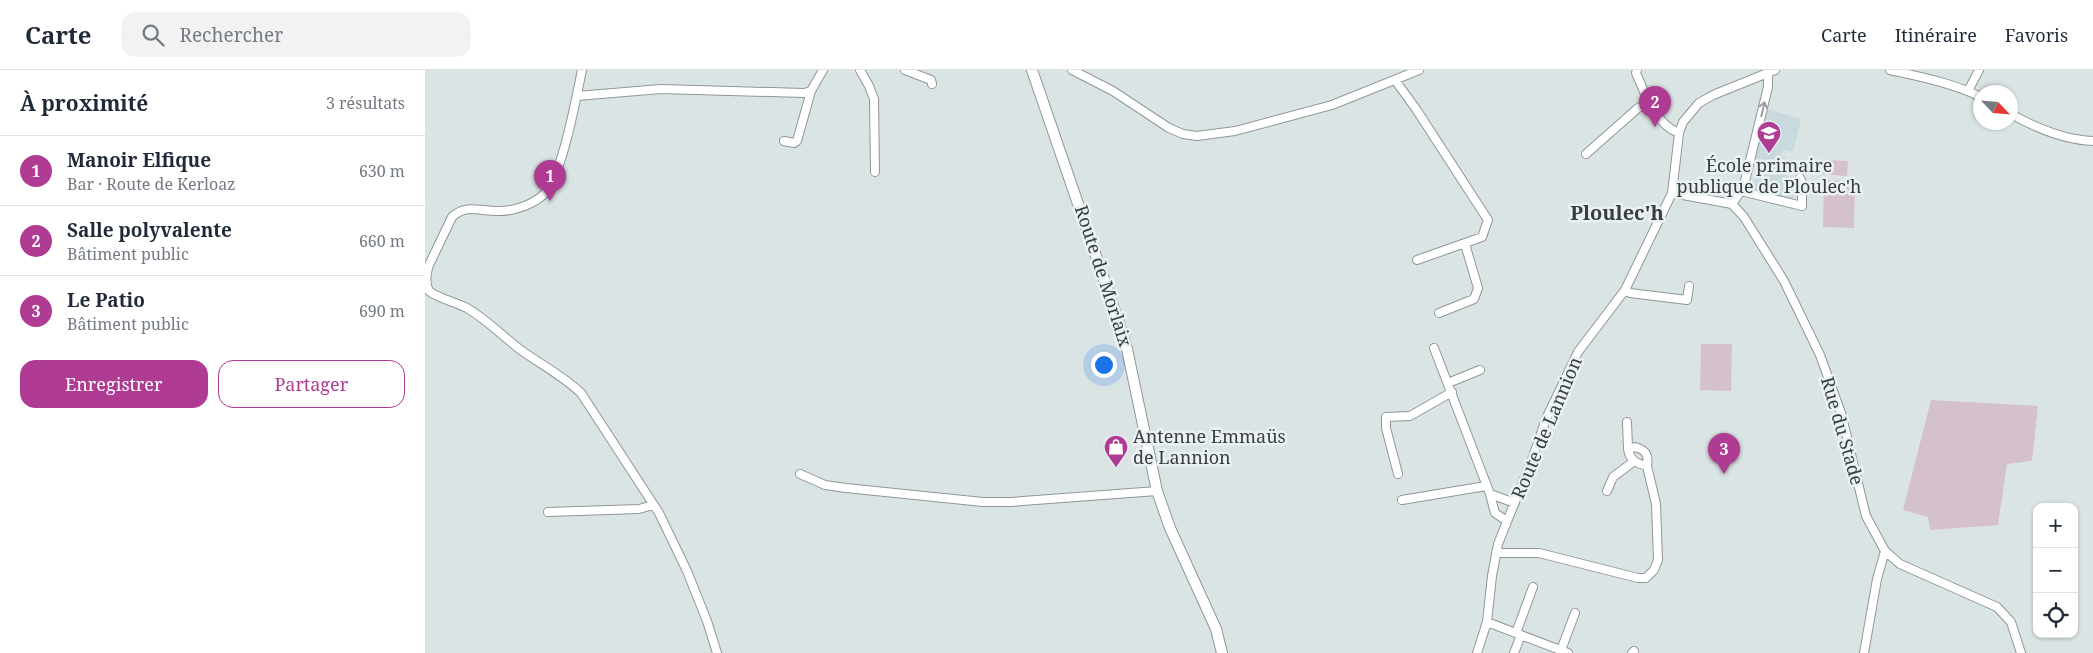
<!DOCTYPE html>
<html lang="fr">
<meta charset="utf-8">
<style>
body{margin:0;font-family:"Noto Serif",serif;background:#f2f2f3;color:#1f2937}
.controls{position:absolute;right:15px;bottom:15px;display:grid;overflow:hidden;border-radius:10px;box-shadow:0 1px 4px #0004}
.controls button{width:45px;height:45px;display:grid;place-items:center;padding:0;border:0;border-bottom:1px solid #e0e1e3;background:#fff;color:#1f2937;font:25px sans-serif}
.compass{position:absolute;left:1548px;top:15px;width:45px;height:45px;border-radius:50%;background:#fff;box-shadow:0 1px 4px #0004;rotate:116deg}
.you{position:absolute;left:678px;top:294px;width:18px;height:18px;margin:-12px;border:4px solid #fff;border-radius:50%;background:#1a73e8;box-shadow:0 0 0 8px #1a73e833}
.badge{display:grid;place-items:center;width:32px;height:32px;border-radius:50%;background:#af3b93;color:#fff;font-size:16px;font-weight:700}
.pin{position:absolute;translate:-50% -41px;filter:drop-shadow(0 1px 2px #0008)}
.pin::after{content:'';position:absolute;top:26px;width:18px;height:15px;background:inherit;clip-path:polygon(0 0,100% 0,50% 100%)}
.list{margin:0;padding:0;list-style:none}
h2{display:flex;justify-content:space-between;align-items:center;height:65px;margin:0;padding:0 20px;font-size:21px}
h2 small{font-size:16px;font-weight:400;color:#747a83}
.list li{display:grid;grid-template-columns:32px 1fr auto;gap:15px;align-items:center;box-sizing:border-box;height:70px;padding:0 20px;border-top:1px solid #e0e1e3}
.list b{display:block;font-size:19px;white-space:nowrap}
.list p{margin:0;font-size:16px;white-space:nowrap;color:#747a83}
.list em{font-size:16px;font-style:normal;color:#747a83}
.actions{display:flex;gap:10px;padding:15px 20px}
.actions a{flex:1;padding:11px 0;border:1px solid #af3b93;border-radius:15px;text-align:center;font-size:18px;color:#af3b93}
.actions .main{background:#af3b93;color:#fff}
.icon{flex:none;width:28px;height:28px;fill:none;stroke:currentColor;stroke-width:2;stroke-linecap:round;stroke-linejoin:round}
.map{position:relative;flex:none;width:1668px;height:583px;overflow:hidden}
header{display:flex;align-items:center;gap:30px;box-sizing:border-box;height:70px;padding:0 25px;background:#fff;border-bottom:1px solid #e0e1e3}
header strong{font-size:24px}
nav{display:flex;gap:28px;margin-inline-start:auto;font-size:18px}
.search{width:350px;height:45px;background:#f2f2f3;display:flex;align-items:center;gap:12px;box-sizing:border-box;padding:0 18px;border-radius:15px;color:#747a83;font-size:19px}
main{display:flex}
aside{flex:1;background:#fff}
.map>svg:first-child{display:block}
</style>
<header>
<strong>Carte</strong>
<div class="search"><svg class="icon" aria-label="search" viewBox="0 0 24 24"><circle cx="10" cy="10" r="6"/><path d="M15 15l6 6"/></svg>Rechercher</div>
<nav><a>Carte</a><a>Itinéraire</a><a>Favoris</a></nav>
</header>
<main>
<aside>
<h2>À proximité<small>3 résultats</small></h2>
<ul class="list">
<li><span class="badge">1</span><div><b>Manoir Elfique</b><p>Bar · Route de Kerloaz</p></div><em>630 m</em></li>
<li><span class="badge">2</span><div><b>Salle polyvalente</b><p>Bâtiment public</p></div><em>660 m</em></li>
<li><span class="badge">3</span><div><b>Le Patio</b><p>Bâtiment public</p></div><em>690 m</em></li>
</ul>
<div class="actions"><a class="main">Enregistrer</a><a>Partager</a></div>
</aside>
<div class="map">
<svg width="1668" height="583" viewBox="0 0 1668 583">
<rect width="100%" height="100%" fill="#dbe4e5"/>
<!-- built -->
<path fill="#c8dadd" d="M1342 39 1376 49 1368 82 1358 80 1356 86 1361 87 1360 92 1373 95 1372 101 1362 99 1360 104 1364 106 1361 118 1370 121 1368 131 1327 121 1333 95 1330 90Z"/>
<!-- green -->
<path fill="#d5c0ce" d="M1398 90 1423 91 1422 106 1397 104Z
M1399 110 1430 111 1429 158 1398 157Z
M1276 274H1307L1306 321 1275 320Z
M1506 330 1613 336 1607 391 1582 394 1573 455 1505 460 1503 447 1478 440Z"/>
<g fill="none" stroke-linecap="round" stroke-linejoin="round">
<defs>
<path id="minor" d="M157 0C151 29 138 99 122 121 111 134 90 141 74 141 56 142 42 133 27 147L4 195C1 203 0 214 4 221 12 228 33 233 42 238 64 251 80 269 100 283 119 296 139 307 156 323L234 443 262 501 282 551 292 583
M435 0 444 16 449 29 450 102
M480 0 506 10 507 14
M647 0 688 21 744 58 758 64 772 66 810 61 907 35 994 0
M1212 0 1211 3C1220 24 1231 55 1254 63
M1465 0C1496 7 1527 13 1556 27
M970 10 991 39 1063 150 1057 167 992 190
M1543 21 1554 0
M152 26 236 19 379 23 386 21 398 0
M1586 44C1611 58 1639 70 1668 71
M359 71 369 73 372 71 386 21
M1161 84 1213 38 1225 33
M1316 121 1377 136V113L1375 108
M1247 123 1307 134
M1307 134 1319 147 1359 211 1395 285 1416 343 1441 446 1460 481 1475 494 1572 537 1586 552 1596 583
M1307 134 1316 121 1320 111 1343 17V2
M1200 220 1205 223 1262 230 1264 216
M1014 243 1049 229 1053 218 1040 174
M1009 278 1065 424 1070 443 1082 451
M1023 313 1055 300
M1202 352 1203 379
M1210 377C1221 380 1224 385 1222 396 1211 393 1205 391 1203 379Z
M375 404 400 415 421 418 558 432H585L732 421
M973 404 961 358V347L985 346 1027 322
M1182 421 1188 407 1208 392
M1065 424 1090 433
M977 430 1061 416
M123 442 214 439 228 435
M1071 483H1114L1213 508H1221L1229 500 1233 490 1231 434 1222 396
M1062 552 1143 583
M1091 563 1108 517
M1136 580 1150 543
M1052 583 1062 552 1067 506 1073 474 1108 387 1121 349 1153 282 1200 220 1247 123 1254 63 1258 52 1274 33 1288 25 1350 0
M1089 583 1096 565
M1207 583 1209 581
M1439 583 1452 509 1460 481"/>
<path id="major" d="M607 0 694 253 702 279 732 421 745 458 791 559 797 583"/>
</defs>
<!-- minor casing -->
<use href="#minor" stroke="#8f9799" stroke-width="10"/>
<!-- major casing -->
<use href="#major" stroke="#8f9799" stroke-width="12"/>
<!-- minor -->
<use href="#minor" stroke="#fff" stroke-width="8"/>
<!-- major -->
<use href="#major" stroke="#fff" stroke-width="10"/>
</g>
<!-- one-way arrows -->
<defs><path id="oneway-shaft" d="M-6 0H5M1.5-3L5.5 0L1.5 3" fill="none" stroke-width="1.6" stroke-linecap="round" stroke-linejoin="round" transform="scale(1.25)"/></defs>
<use stroke="#9c9e9e" href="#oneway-shaft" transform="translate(1338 39) rotate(-77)"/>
<!-- icons -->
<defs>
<symbol id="school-pin" viewBox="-11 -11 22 30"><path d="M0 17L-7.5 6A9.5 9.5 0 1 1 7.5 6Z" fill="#af3b93" stroke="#e9f1f3"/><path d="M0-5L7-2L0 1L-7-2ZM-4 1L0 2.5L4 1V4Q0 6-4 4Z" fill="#fff"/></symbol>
<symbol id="shop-pin" viewBox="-11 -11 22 30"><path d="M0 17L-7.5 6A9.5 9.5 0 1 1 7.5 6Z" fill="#af3b93" stroke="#e9f1f3"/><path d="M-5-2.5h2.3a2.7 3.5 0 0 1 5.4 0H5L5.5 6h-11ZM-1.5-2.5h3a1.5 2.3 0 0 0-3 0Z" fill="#fff"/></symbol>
</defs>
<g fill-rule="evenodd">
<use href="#school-pin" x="1330" y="49" width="28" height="38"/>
<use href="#shop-pin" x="677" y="363" width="28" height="38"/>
</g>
<g text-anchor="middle" stroke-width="5" stroke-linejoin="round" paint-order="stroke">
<!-- poi labels -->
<g font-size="18" fill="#393d3d" stroke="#e9f1f3">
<text x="1344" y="102">École primaire<tspan x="1344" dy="21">publique de Ploulec'h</tspan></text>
<text x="708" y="373" text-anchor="start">Antenne Emmaüs<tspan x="708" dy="21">de Lannion</tspan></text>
</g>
<!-- street labels -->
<g font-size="18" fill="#393d3d" stroke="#e9f1f3">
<text transform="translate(678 206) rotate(72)" y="6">Route de Morlaix</text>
<text transform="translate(1122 358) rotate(-67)" y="6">Route de Lannion</text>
<text transform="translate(1417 361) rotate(74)" y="6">Rue du Stade</text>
</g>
<!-- quarter labels -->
<g font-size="20" font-weight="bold" fill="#393d3d" stroke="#e9f1f3">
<text x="1192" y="150">Ploulec'h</text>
</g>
</g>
</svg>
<div class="controls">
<button>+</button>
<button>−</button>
<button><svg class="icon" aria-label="locate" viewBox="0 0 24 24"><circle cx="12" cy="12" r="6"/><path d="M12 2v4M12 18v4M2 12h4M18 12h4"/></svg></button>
</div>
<svg class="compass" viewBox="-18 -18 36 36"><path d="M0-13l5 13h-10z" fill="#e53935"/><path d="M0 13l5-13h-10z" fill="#747a83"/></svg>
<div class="you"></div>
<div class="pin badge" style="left:125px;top:131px">1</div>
<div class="pin badge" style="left:1230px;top:57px">2</div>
<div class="pin badge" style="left:1299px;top:404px">3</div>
</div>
</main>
